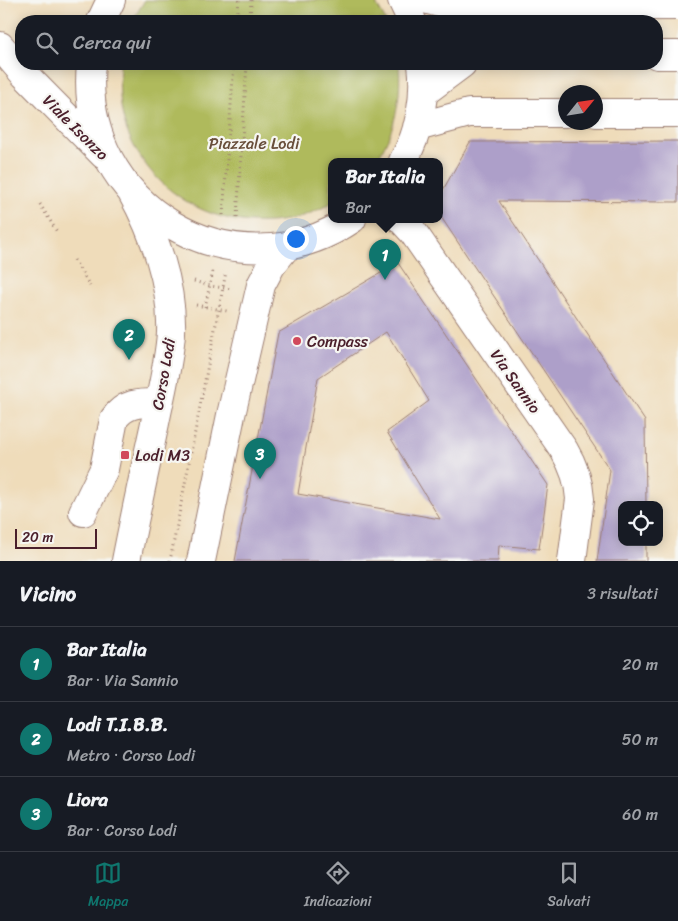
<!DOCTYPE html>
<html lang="it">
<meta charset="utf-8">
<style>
body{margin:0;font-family:Sriracha,sans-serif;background:#242831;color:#f1f3f6}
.controls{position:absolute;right:15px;bottom:15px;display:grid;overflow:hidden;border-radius:10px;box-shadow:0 2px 12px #0003}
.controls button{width:45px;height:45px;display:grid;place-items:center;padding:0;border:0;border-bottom:1px solid #363941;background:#171b24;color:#f1f3f6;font:25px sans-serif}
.compass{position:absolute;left:558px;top:85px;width:45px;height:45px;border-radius:50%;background:#171b24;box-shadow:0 2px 12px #0003;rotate:60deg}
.scale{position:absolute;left:15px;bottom:12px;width:82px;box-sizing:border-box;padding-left:5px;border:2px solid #4a1f2b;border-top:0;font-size:14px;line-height:18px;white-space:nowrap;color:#4a1f2b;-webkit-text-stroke:4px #f6f6f2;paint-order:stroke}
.you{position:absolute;left:295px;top:238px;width:18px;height:18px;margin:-12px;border:4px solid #fff;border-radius:50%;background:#1a73e8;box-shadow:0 0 0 8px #1a73e833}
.badge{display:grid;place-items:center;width:32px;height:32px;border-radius:50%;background:#0f766e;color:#fff;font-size:16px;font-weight:700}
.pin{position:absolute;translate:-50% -41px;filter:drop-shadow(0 1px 2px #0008)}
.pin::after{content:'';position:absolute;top:26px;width:18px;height:15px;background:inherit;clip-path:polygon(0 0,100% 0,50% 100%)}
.popup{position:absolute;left:328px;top:158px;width:115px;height:65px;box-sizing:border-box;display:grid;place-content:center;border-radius:10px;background:#171b24;filter:drop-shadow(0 1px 4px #0005);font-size:16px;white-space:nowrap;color:#9ea1a6}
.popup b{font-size:19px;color:#f1f3f6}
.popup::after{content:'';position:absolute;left:50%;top:100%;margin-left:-10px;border:10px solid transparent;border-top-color:#171b24}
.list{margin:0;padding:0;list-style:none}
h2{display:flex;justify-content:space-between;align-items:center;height:65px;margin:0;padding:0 20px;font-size:21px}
h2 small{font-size:16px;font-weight:400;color:#9ea1a6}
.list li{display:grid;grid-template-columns:32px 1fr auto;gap:15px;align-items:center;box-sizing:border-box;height:75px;padding:0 20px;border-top:1px solid #363941}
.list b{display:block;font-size:19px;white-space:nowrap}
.list p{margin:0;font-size:16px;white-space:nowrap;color:#9ea1a6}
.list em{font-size:16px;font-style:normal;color:#9ea1a6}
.icon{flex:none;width:28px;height:28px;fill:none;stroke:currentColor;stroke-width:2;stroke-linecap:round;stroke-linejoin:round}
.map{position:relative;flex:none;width:678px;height:561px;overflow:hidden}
.search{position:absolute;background:#171b24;box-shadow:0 2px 12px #0003;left:15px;right:15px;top:15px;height:55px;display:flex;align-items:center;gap:12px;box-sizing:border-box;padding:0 18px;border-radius:20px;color:#9ea1a6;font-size:19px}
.sheet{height:290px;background:#171b24}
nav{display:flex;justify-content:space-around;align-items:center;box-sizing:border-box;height:70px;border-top:1px solid #363941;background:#171b24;font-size:14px;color:#9ea1a6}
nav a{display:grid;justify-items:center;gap:2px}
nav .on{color:#0f766e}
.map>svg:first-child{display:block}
</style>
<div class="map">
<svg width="678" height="561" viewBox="0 0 678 561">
<rect width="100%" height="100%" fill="#f6f6f2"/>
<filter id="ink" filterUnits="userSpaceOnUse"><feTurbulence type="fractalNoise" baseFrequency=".02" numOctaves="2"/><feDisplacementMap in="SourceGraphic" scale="10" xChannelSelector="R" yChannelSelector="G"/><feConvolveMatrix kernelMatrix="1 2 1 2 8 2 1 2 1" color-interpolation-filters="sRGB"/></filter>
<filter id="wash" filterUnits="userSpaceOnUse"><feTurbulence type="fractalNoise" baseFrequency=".0096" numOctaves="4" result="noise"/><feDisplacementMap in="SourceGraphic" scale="20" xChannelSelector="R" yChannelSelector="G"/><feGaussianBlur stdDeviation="1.12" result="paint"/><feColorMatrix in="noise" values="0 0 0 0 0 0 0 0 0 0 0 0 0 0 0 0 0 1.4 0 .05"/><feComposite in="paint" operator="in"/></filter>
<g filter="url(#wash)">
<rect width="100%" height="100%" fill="#efdcba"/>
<!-- green -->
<path fill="#afba5c" stroke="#7c6c44" d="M145 0H374L386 21H132Z
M120 64H399C402 99 395 131 376 161H331V203C256 248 156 211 126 128 119 107 119 86 120 64Z"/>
<g id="blocks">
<!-- building -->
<path fill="#ad9fc9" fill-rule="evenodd" d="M678 141V202L499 201 645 421 646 505H622V542H646V561H597L610 470 439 214V197L470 142Z
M398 263 548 485 539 549 499 545 498 561H235L278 333ZM386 332 429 401 387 432 440 519 298 494 318 378Z"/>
</g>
</g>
<g filter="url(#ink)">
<use href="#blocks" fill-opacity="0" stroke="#9c7e72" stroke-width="1"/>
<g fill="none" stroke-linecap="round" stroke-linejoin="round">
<defs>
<path id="minor" d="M657 55H678
M423 93 462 64
M401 219 413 232 564 450C573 465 579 481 580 499L572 561
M83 512 104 469 114 419C125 402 141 403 159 403"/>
<path id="major" d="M402 0 412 21
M428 0 447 5 474 7 678 6
M101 21 111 0
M0 46 25 75 104 155
M91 64C77 206 234 299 352 219
M596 113H678
M417 127 469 113H566
M403 161C420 132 426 97 422 64
M126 561C135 515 145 469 155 423 161 393 169 363 171 333 173 285 154 232 131 191
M201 561 231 415 261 285 271 266 287 246"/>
</defs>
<!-- minor casing -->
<use href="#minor" stroke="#9c7e72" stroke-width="30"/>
<!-- major casing -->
<use href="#major" stroke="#9c7e72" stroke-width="30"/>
<!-- path -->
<path stroke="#9c7e72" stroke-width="3" stroke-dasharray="1 4" stroke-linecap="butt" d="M237 21 239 0
M250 21 251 0
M40 204 57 232
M223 215 234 64
M237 217 247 64
M74 260 90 286
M194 281 210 286 232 289
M196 305 227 311
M205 307 213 271
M170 561 226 272"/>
<!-- minor -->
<use href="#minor" stroke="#fff" stroke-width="28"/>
<!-- major -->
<use href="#major" stroke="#fff" stroke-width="28"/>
</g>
</g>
<!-- markers -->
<g fill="#d1495b" stroke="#f6f6f2" stroke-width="2">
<circle cx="297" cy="341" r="5"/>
<rect x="120" y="450" width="10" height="10" rx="2.5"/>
</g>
<g text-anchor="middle" stroke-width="4.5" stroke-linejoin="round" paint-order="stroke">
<!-- street labels -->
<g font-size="16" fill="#4a1f2b" stroke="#f6f6f2">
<text transform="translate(76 127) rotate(45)" y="6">Viale Isonzo</text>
<text transform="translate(163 374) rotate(-80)" y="6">Corso Lodi</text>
<text transform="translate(516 381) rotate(55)" y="6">Via Sannio</text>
</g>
<!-- park labels -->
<g font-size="16" fill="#684e3a" stroke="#f6f6f2">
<text x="254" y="149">Piazzale Lodi</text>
</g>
<!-- poi labels -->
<g font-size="16" fill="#4a1f2b" stroke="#f6f6f2" text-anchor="start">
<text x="307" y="347">Compass</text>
<text x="135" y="461">Lodi M3</text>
</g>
</g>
</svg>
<div class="controls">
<button><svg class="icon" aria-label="locate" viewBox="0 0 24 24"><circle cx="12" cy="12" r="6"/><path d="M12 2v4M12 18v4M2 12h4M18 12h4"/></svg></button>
</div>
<svg class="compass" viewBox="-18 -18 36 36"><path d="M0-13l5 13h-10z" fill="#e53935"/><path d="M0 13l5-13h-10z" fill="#9ea1a6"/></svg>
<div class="scale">20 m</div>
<div class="you"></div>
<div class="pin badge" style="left:385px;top:280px">1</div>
<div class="popup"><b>Bar Italia</b>Bar</div>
<div class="pin badge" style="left:129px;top:360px">2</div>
<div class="pin badge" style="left:260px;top:479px">3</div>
<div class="search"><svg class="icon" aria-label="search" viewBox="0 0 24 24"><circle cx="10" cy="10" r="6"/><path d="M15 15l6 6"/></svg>Cerca qui</div>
</div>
<section class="sheet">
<h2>Vicino<small>3 risultati</small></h2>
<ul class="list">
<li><span class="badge">1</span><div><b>Bar Italia</b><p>Bar · Via Sannio</p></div><em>20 m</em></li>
<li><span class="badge">2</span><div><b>Lodi T.I.B.B.</b><p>Metro · Corso Lodi</p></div><em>50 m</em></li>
<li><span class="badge">3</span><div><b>Liora</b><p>Bar · Corso Lodi</p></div><em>60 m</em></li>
</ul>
</section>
<nav>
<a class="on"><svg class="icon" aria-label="map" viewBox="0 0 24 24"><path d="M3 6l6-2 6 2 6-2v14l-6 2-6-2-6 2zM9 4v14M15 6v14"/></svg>Mappa</a>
<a><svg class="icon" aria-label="directions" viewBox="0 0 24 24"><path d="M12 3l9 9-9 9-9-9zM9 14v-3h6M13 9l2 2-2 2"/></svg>Indicazioni</a>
<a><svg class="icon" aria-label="saved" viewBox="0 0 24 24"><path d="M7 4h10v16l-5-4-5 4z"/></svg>Salvati</a>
</nav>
